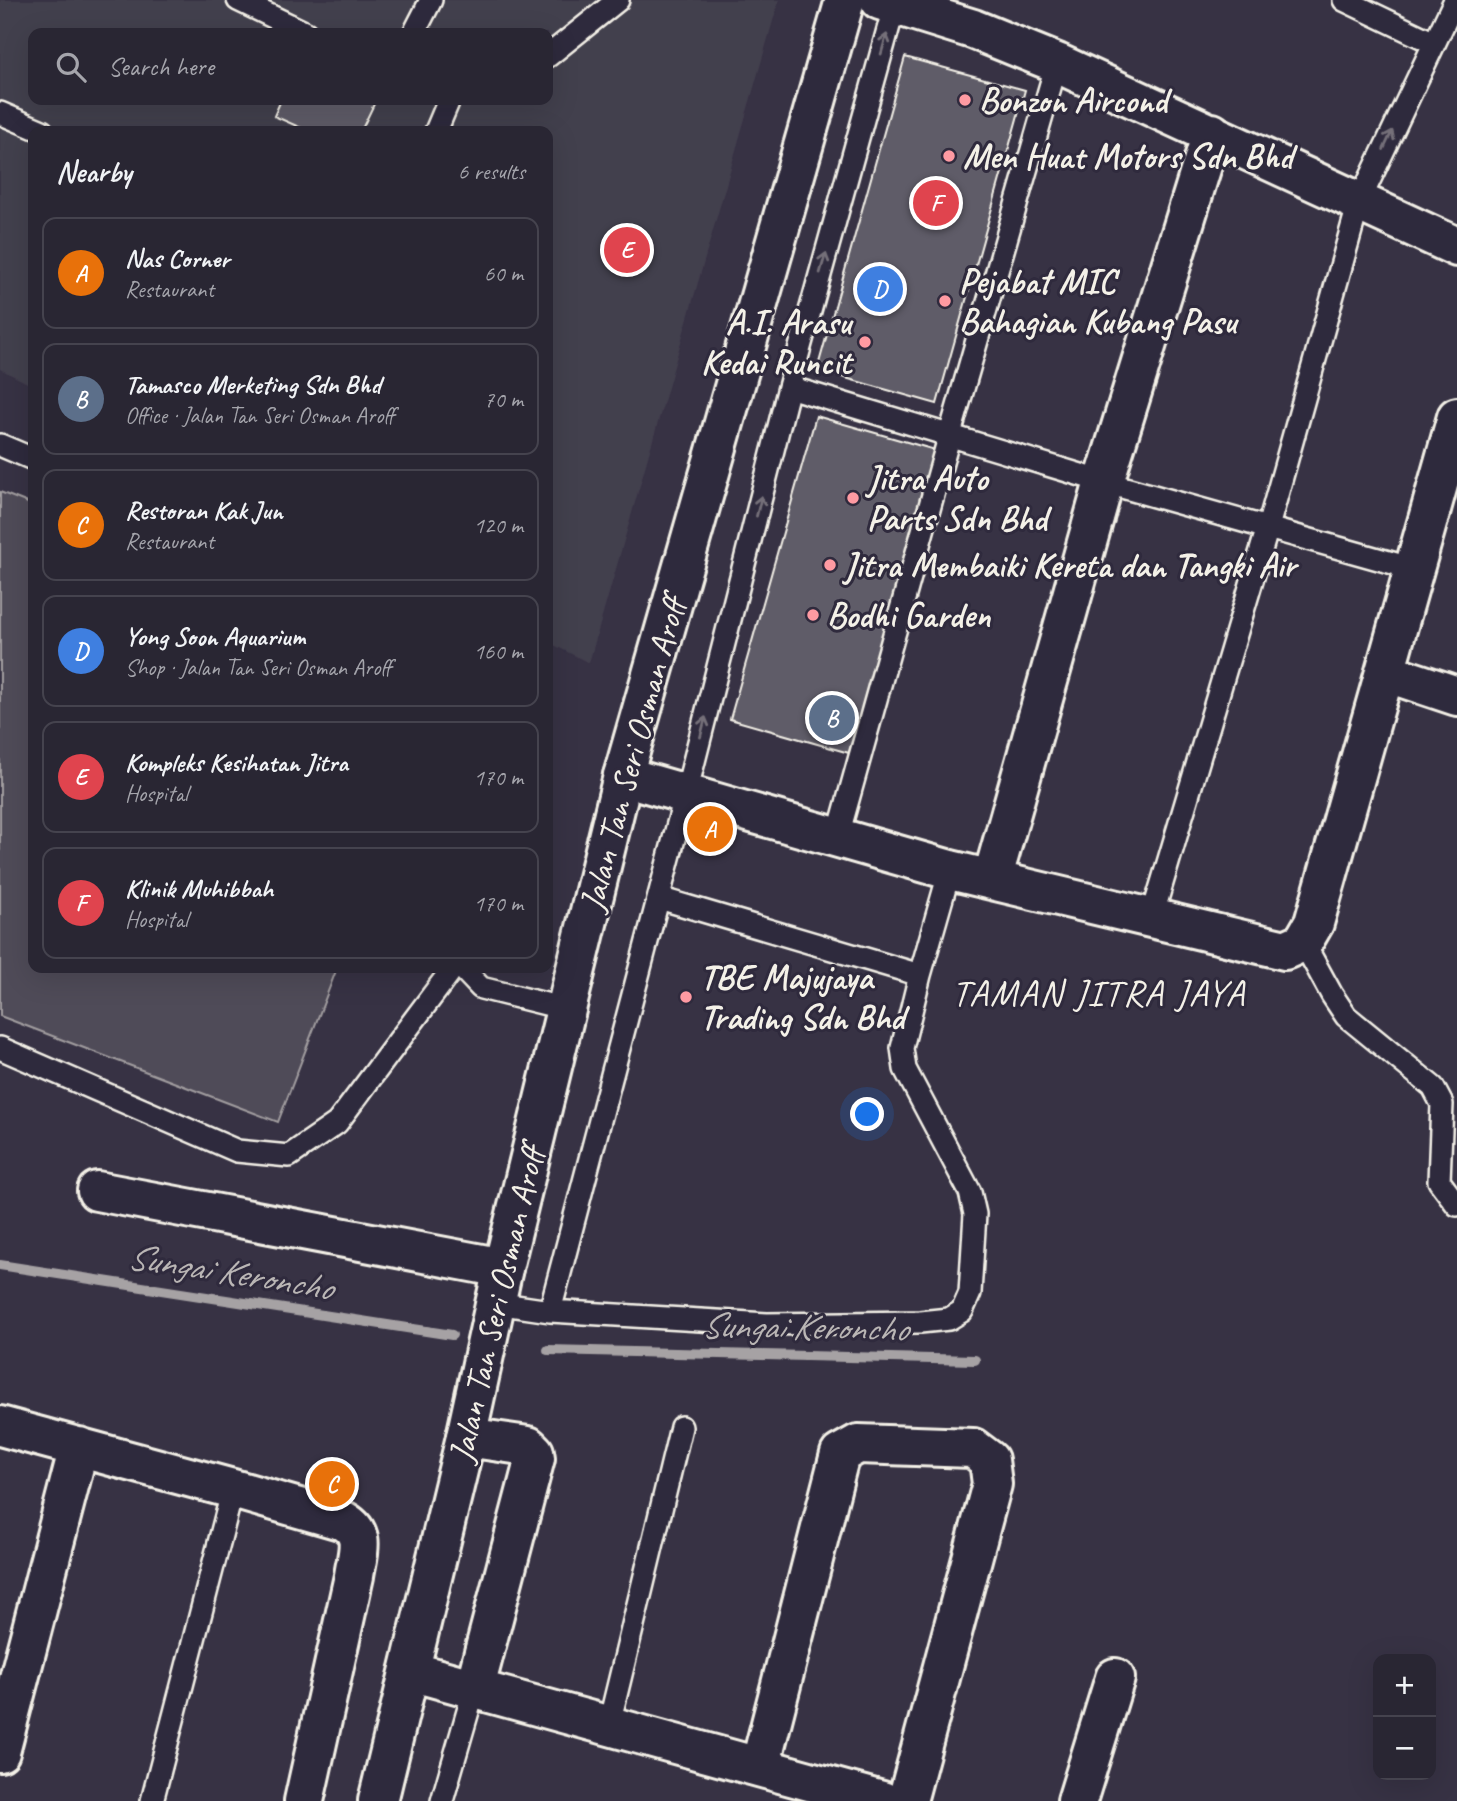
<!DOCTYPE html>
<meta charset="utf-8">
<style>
body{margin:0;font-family:Caveat,sans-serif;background:#35323f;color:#f1f3f6}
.controls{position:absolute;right:21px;bottom:21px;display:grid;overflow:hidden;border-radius:14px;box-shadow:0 7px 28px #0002}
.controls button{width:63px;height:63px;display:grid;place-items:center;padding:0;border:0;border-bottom:2px solid #45434e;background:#292633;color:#f1f3f6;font:35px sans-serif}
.you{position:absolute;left:868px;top:1115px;width:24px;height:24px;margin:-18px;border:5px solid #fff;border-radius:50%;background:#1a73e8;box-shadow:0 0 0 10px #1a73e833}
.badge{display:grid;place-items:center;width:46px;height:46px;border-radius:50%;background:#d6ab8b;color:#fff;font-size:23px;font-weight:700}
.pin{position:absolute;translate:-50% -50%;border:4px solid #fff;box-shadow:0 2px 7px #0006}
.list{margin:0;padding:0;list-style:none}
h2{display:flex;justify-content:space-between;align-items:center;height:91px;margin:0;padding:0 28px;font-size:30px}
h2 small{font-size:23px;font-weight:400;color:#a5a5ac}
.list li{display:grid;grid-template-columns:46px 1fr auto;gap:21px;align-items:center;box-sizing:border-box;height:112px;margin:0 14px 14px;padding:0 14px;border:2px solid #45434e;border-radius:14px}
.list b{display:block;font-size:26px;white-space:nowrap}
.list p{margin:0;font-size:23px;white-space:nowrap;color:#a5a5ac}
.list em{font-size:23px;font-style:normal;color:#a5a5ac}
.icon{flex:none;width:38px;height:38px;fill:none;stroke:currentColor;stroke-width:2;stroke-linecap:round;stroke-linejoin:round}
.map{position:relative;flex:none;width:1457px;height:1801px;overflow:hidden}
.search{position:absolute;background:#292633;box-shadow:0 7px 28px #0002;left:28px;top:28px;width:525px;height:77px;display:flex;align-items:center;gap:18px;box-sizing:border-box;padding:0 24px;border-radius:14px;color:#a5a5ac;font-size:26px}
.panel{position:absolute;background:#292633;box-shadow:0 7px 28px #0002;left:28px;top:126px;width:525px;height:847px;border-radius:14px}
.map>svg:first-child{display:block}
</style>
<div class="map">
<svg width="1457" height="1801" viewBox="0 0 1457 1801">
<rect width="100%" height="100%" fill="#373244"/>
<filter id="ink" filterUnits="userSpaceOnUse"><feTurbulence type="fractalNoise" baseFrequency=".0143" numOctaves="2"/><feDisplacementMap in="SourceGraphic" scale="14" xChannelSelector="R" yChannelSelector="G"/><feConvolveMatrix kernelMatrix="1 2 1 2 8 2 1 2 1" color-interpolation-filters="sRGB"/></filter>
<g filter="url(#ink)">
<!-- built -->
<path fill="#433f4e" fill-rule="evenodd" d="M0 0H779L589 663 548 642V131H33V386L0 369ZM33 33H548V100H33Z"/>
<!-- green -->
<path fill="#504b59" stroke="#a29ea0" stroke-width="2" d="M0 492 33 505V968H337L278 1122 0 1016Z"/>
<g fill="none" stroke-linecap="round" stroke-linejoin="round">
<!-- stream -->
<path stroke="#a6a2a4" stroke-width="10" d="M0 1265 452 1335
M548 1350 975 1360"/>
</g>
<!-- building -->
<path fill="#5f5c67" stroke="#f4f1e8" stroke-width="2" d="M905 57 1025 90 937 404 817 370Z
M281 100H376L361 131H308L274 116Z
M816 416 935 450 849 753 730 719Z"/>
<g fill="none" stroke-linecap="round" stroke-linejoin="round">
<defs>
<path id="service" d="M238 0 306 33
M1344 0 1434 43
M414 33 431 0
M548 56 618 0
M0 113 42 131
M436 131 449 100
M789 387 1104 482 1414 569
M0 445 33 459
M837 839 950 434 1057 63
M659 898 920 975
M1151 920 1268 527 1359 202 1455 0
M1303 942 1332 995 1346 1016 1433 1087 1442 1104 1439 1181 1457 1205
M462 968 481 988 566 1009
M0 1048 237 1151 289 1156 337 1123 453 968
M495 1303 550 1311 767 1324 920 1322 949 1319 962 1311 970 1293 975 1214 970 1192 905 1069 902 1048 920 975 950 870
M550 1311 686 793 789 387 895 4
M609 1724 681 1427
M152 1801 233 1489
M442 1801 475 1687"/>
<path id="minor" d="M880 0 973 29 1057 63 1457 247
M1385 672 1457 696
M623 776 950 870 1285 950 1303 942 1314 923 1457 417
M992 880 1104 482 1212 133
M97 1191 503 1268
M0 1426 233 1489 344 1521C367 1534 357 1554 354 1576L304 1801
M466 1437 528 1446 534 1452 535 1458 475 1687
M410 1671 882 1801
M0 1752 79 1447
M760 1767 840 1454 858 1444 973 1448 989 1460 992 1484 907 1801
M1077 1801 1115 1678"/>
<path id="secondary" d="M378 1801 466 1437 503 1268 623 776 845 0"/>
</defs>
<!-- service casing -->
<use href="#service" stroke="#f4f1e8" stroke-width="26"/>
<!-- minor casing -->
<use href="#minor" stroke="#f4f1e8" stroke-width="44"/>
<!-- secondary casing -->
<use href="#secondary" stroke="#f4f1e8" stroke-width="44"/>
<!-- service -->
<use href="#service" stroke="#2f2a3d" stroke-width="21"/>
<!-- minor -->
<use href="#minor" stroke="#2f2a3d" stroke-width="38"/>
<!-- secondary -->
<use href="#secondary" stroke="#2f2a3d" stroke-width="38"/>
</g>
<!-- one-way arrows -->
<defs><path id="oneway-shaft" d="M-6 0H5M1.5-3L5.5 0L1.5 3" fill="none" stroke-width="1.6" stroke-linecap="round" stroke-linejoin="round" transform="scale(1.75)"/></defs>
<g stroke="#747079">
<use href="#oneway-shaft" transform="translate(884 44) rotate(-74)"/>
<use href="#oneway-shaft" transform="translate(1388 140) rotate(-65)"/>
<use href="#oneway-shaft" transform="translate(823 263) rotate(-74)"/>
<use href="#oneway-shaft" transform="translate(759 506) rotate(-76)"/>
<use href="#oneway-shaft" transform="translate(703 727) rotate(-76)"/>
</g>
</g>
<!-- markers -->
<g fill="#ff9aa2" stroke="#2f2a3d" stroke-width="2.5">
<circle cx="965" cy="100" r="7"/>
<circle cx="949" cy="156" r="7"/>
<circle cx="945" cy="301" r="7"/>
<circle cx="865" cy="342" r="7"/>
<circle cx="853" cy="498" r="7"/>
<circle cx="830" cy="565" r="7"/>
<circle cx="813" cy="615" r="7"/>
<circle cx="686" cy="997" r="7"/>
</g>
<g text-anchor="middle" stroke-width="6" stroke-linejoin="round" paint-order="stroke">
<!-- poi labels -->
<g font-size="35" font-weight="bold" fill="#f4f1e8" stroke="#2f2a3d" text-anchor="start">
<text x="979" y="112">Bonzon Aircond</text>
<text x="963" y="168">Men Huat Motors Sdn Bhd</text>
<text x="959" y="293">Pejabat MIC<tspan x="959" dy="40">Bahagian Kubang Pasu</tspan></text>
<text x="851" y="334" text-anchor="end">A.I. Arasu<tspan x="851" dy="40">Kedai Runcit</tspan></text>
<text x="867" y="490">Jitra Auto<tspan x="867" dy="40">Parts Sdn Bhd</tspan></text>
<text x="844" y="577">Jitra Membaiki Kereta dan Tangki Air</text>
<text x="827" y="627">Bodhi Garden</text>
<text x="700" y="989">TBE Majujaya<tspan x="700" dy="40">Trading Sdn Bhd</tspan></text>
</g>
<!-- street labels -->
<g font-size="35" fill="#f4f1e8" stroke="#2f2a3d">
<text transform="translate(632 754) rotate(-75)" y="12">Jalan Tan Seri Osman Aroff</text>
<text transform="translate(496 1304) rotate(-77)" y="12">Jalan Tan Seri Osman Aroff</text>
</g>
<!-- neighbourhood labels -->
<g font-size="37" letter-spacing="2" fill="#f4f1e8" stroke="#2f2a3d">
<text x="1099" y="1005">TAMAN JITRA JAYA</text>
</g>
<!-- water labels -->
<g font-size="37" font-style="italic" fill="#bab6b5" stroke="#2f2a3d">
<text transform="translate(230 1271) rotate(9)" y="13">Sungai Keroncho</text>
<text transform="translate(804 1326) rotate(1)" y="13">Sungai Keroncho</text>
</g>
</g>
</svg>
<div class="controls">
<button>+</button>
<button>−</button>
</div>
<div class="you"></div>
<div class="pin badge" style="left:710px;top:829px;background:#e8710a">A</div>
<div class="pin badge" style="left:832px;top:718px;background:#5c6f8a">B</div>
<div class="pin badge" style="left:332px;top:1484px;background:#e8710a">C</div>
<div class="pin badge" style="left:880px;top:289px;background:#3f7fe0">D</div>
<div class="pin badge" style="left:627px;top:250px;background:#e0444e">E</div>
<div class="pin badge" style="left:936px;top:203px;background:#e0444e">F</div>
<div class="search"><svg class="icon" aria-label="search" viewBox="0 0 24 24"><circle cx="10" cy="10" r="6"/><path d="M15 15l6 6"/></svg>Search here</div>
<section class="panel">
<h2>Nearby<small>6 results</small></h2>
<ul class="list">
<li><span class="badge" style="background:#e8710a">A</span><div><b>Nas Corner</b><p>Restaurant</p></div><em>60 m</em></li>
<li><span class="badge" style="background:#5c6f8a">B</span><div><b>Tamasco Merketing Sdn Bhd</b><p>Office · Jalan Tan Seri Osman Aroff</p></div><em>70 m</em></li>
<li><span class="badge" style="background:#e8710a">C</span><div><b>Restoran Kak Jun</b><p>Restaurant</p></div><em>120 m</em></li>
<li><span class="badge" style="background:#3f7fe0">D</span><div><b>Yong Soon Aquarium</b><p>Shop · Jalan Tan Seri Osman Aroff</p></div><em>160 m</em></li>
<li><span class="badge" style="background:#e0444e">E</span><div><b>Kompleks Kesihatan Jitra</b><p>Hospital</p></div><em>170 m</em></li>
<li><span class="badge" style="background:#e0444e">F</span><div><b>Klinik Muhibbah</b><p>Hospital</p></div><em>170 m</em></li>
</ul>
</section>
</div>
